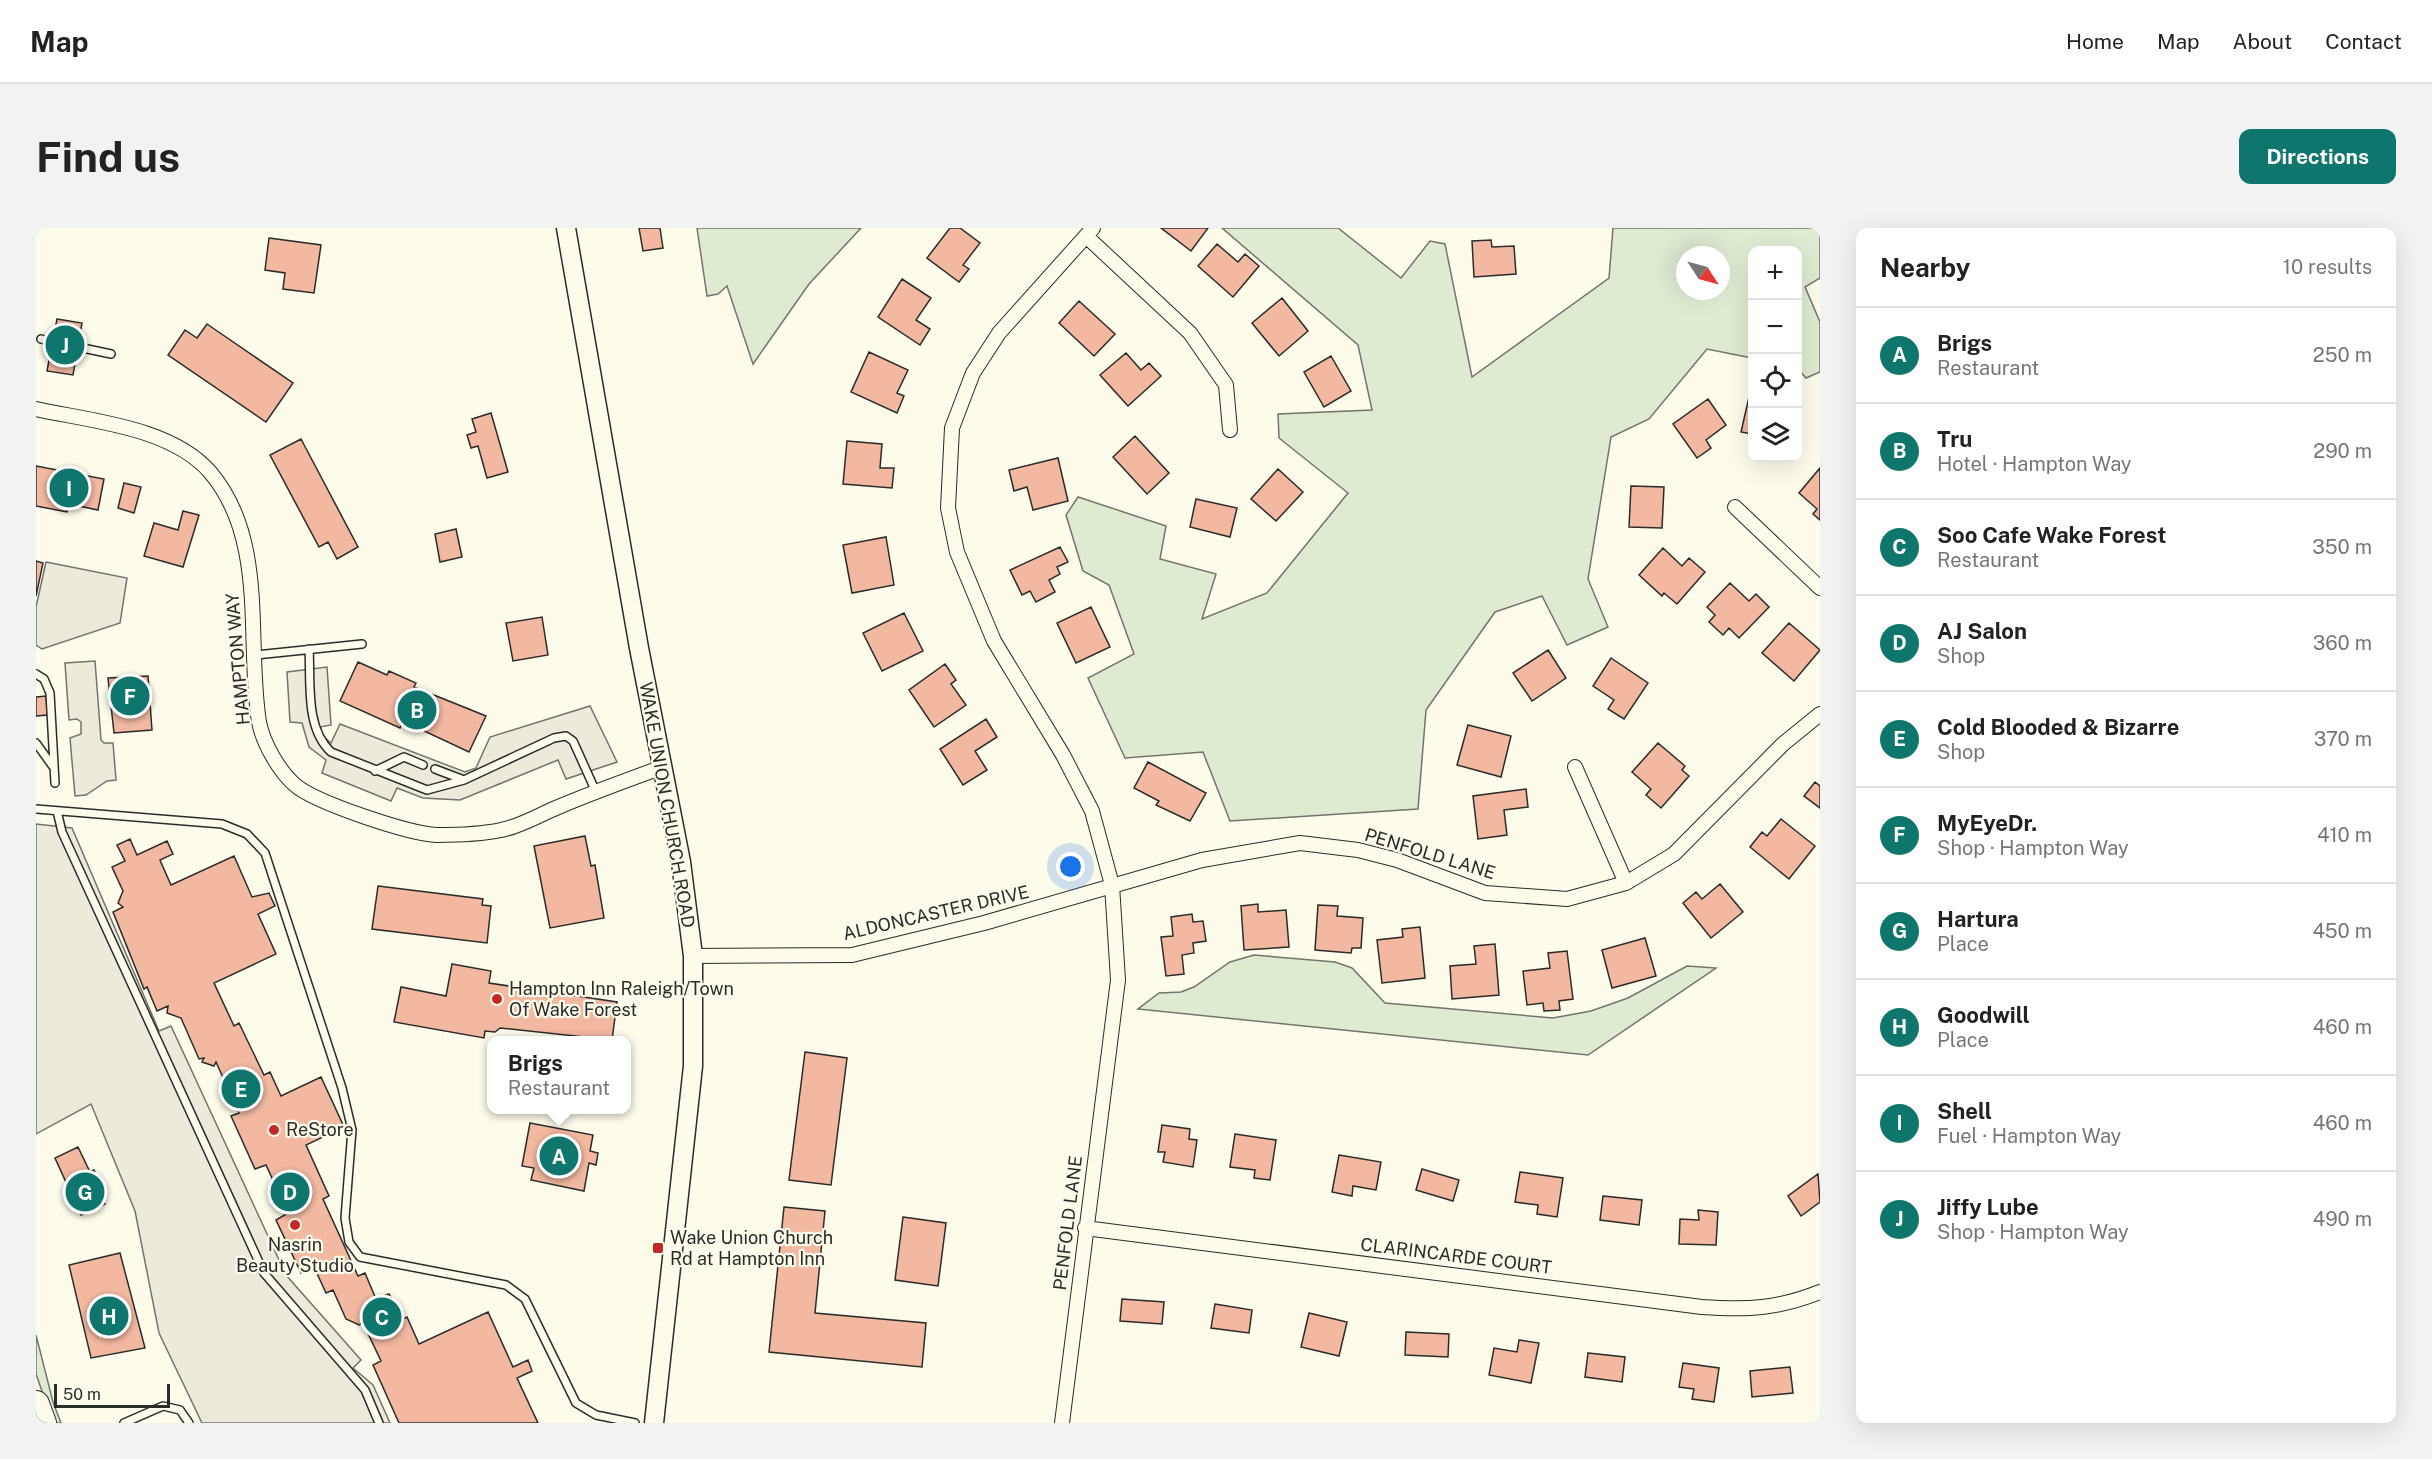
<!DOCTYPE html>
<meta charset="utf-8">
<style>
body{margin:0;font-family:"Public Sans",sans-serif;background:#f2f2f2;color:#222}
.controls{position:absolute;right:18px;top:18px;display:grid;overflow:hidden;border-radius:12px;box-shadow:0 6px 24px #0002}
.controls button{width:54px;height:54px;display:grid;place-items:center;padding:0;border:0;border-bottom:2px solid #e0e0e0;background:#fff;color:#222;font:30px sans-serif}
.compass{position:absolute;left:1640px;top:18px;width:54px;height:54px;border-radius:50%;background:#fff;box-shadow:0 6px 24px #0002;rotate:126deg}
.scale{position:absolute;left:18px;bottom:15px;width:116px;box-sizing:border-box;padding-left:6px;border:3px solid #2b2b2b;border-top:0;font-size:16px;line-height:21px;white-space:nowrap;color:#2b2b2b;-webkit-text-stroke:4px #fdfbea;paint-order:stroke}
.you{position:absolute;left:1035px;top:639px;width:21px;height:21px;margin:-15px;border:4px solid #fff;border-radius:50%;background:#1a73e8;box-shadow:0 0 0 9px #1a73e833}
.badge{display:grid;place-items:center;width:39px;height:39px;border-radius:50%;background:#0f766e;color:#fff;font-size:20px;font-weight:700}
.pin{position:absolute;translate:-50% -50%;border:3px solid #fff;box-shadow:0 2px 6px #0006}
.popup{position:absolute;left:451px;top:808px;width:144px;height:78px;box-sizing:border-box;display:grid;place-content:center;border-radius:12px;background:#fff;filter:drop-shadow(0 2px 4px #0005);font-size:20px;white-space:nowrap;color:#767676}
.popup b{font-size:22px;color:#222}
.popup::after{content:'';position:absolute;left:50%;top:100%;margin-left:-12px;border:12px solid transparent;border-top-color:#fff}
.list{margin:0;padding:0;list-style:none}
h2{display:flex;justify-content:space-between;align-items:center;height:78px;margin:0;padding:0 24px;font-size:26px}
h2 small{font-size:20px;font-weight:400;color:#767676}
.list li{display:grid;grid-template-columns:39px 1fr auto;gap:18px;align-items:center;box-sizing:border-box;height:96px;padding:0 24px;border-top:2px solid #e0e0e0}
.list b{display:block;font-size:22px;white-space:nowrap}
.list p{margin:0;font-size:20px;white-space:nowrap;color:#767676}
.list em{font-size:20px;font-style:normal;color:#767676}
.icon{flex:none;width:33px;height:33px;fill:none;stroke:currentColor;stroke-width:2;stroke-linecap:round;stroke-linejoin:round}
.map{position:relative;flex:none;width:1784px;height:1195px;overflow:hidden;border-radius:12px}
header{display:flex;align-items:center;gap:36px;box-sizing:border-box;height:84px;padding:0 30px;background:#fff;border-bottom:2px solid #e0e0e0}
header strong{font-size:28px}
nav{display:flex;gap:33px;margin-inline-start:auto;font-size:21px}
.intro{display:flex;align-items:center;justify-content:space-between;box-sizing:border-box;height:144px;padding:0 36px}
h1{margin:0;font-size:42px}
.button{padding:15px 27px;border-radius:12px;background:#0f766e;color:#fff;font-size:21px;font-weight:700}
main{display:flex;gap:36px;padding:0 36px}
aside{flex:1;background:#fff;border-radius:12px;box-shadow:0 6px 24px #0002}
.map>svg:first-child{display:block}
</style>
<header>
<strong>Map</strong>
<nav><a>Home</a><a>Map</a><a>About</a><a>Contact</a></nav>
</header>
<div class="intro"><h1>Find us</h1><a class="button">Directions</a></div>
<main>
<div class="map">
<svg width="1784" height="1195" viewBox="0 0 1784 1195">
<rect width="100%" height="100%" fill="#fdfbea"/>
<!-- green -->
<path fill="#deebd1" stroke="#74746e" stroke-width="1.5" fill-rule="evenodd" d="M661 0H825L773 56 717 136 691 58 682 66 671 68Z
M1186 0H1302L1365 50 1394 13 1409 16 1436 149 1573 50 1577 0H1784V50L1769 59 1784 94V144L1770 150 1762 141V22H1716V130L1671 121 1613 191 1575 209 1552 351 1572 399 1531 417 1506 368 1459 384 1390 482 1382 581 1194 593 1167 524 1089 530 1052 450 1098 426 1073 357 1047 343 1030 287 1042 269 1130 298 1124 331 1180 346 1166 391 1231 365 1312 265 1243 210 1242 186 1336 182 1322 117ZM1649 27H1685V63H1649Z
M1218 727 1299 734 1316 740 1349 775 1517 790 1555 783 1592 770 1651 738 1680 740 1552 827 1102 781 1123 765 1145 764 1158 759 1194 734Z
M0 1107 17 1174 25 1195H17L0 1146Z"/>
<!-- parking -->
<path fill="#eceadb" stroke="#74746e" stroke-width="1.5" d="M10 334 91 350 84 395 6 421 0 417V379Z
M59 433 65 512 68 515H77L80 552 71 553 50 567 39 568 34 510 45 506V494L41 491 33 492 29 435Z
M291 439 295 497 284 499 286 507 295 515 304 496 429 544 440 540 454 509 554 478 581 534 530 551 522 532 424 572 387 570 361 560 355 573 286 545 290 532 273 519 266 495 254 494 251 444Z
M0 596 36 600 123 803 135 798 250 1047 325 1132 317 1140 337 1157 354 1195H166L123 1105 99 983 55 876 0 906Z"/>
<!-- building -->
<path fill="#f2b8a0" stroke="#2b2b2b" stroke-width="1.5" d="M603 0H624L627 20 607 23Z
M914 0H924L944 15 927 37 933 41 923 54 891 30Z
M1125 0H1172L1155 23Z
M233 10 285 17 278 65 247 61 249 45 229 42Z
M1455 12 1456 19 1478 18 1480 46 1438 49 1436 13Z
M1181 16 1202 34 1209 26 1223 38 1197 69 1162 38Z
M866 51 895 70 880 92 894 101 884 117 842 89Z
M1246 70 1272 103 1243 128 1216 95Z
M1043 73 1079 106 1058 128 1023 95Z
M21 91 46 95 37 147 11 143Z
M171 96 257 155 230 194 132 127 149 102 161 110Z
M833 124 872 142 861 165 868 168 861 185 815 164Z
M1090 125 1105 142 1113 135 1125 148 1092 178 1064 147Z
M1295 128 1315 163 1288 179 1268 144Z
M1713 169 1716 170V206L1705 204Z
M1672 171 1690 197 1670 212 1675 220 1661 230 1637 196Z
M455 185 472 244 451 250 442 218 435 220 431 207 440 204 436 191Z
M1099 208 1133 245 1111 266 1077 229Z
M265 211 322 319 301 331 292 314 283 319 234 227Z
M811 213 846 216 844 240H858L856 260 807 256Z
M1022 230 1032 273 997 282 991 259 978 263 973 242Z
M0 238 68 251 62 282 33 276 31 284 0 278Z
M1784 240V292L1777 286 1781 281 1763 265Z
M1242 241 1267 264 1240 293 1215 271Z
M88 255 105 259 98 285 82 280Z
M1595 258 1628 259 1626 300 1593 299Z
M1160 271 1201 280 1194 309 1154 299Z
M147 283 163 287 147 339 108 328 118 295 142 302Z
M420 301 426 329 404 334 399 306Z
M850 309 858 357 816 365 807 317Z
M1024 319 1032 334 1021 339 1024 346 1013 352 1019 364 1000 374 994 363 986 367 974 342Z
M1627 320 1646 338 1653 330 1669 344 1641 376 1628 365 1626 368 1603 347Z
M0 333 7 335 0 368Z
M1694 355 1713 373 1720 366 1733 379 1703 410 1693 400 1687 407 1673 394 1679 387 1671 379Z
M1055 379 1074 419 1040 435 1021 395Z
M868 385 887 423 846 443 827 405Z
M506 389 512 427 477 433 470 395Z
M1753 395 1784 422 1758 453 1726 425Z
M1512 422 1530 450 1496 473 1477 445Z
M1575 430 1612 455 1588 491 1572 481 1578 472 1557 458Z
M322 434 351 447 353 443 380 455 378 459 450 488 433 524 367 493 364 500 304 473Z
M909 436 920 452 915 456 930 477 898 499 873 462Z
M112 448 116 502 78 505 72 450Z
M10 468 12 487 0 488V469Z
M950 491 961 509 939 523 951 542 927 557 904 521Z
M1432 497 1475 508 1465 549 1421 537Z
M1622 515 1649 538 1646 542 1653 548 1625 580 1610 567 1615 561 1596 544Z
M1112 534 1170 565 1154 593 1120 577 1123 573 1098 560Z
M1779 554 1784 558V580L1768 568Z
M1490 561 1492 579 1468 582 1471 607 1442 611 1437 568Z
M1745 591 1779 618 1753 651 1714 619 1726 604 1731 608Z
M549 608 555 638 559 637 568 690 514 700 498 618Z
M94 611 101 627 131 613 137 626 124 632 135 657 198 628 216 669 233 665 239 678 222 686 240 726 178 755 198 798 203 795 228 847 234 844 245 868 285 849 308 899 270 917 293 968 287 971 322 1048 329 1045 340 1071 353 1066 365 1092 371 1089 383 1116 452 1084 477 1139 492 1132 496 1143 481 1150 502 1195H363L337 1137 345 1133 327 1095 323 1097 310 1091 297 1062 290 1065 278 1039 265 1045 240 992 252 985 230 937 219 941 195 888 203 885 180 834 178 838 166 834 168 830 163 831 145 790 131 785 132 778 121 783 111 759 108 761 77 684 87 679 82 675 87 663 76 639 89 633 81 617Z
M1684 656 1707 684 1675 710 1647 675 1660 664 1666 671Z
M342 658 447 671 446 677 455 678 451 715 336 701Z
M1222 676V684L1250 682 1253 719 1208 722 1205 678Z
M1282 677 1302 678 1301 688 1327 690 1325 720H1316L1315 725 1279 722Z
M1156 686 1157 694 1167 693 1170 713 1157 715 1158 725 1146 727 1148 746 1130 748 1125 709 1137 708 1135 689Z
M1384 699 1389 750 1346 755 1341 712 1367 709 1366 701Z
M1609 710 1620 748 1576 760 1566 722Z
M1459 716 1463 767 1416 771 1414 738 1440 736 1438 718Z
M1531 723 1537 771 1523 773 1524 782 1508 783 1507 775 1491 777 1487 743 1514 740 1512 725Z
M416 736 455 743 453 755 581 774 576 812 464 800 459 804 449 803 448 810 358 794 365 759 410 768Z
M769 824 811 830 795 957 753 952Z
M494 895 557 907 554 923 562 925 560 937 553 935 548 963 495 952 498 940 486 938Z
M1126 897 1154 901 1153 911 1161 912 1157 939 1127 934 1129 924H1122Z
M1199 906 1240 912 1234 952 1218 950 1219 942 1194 939Z
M42 919 54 944 58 942 61 950 57 952 69 976 45 987 19 930Z
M1303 927 1345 934 1340 962 1317 958 1316 968 1296 964Z
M1386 941 1423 952 1417 973 1380 962Z
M1484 944 1527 950 1521 989 1501 986 1502 977 1479 974Z
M1782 946 1784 974 1765 988 1752 968Z
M1567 968 1606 972 1603 997 1564 992Z
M748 979 789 983 779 1085 890 1095 886 1139 733 1124Z
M1662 982 1682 984 1680 1017 1643 1016 1644 991 1663 992Z
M867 989 910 995 902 1058 859 1052Z
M84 1025 109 1120 55 1130 33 1037Z
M1086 1071 1128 1074 1126 1096 1084 1093Z
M1179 1076 1216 1082 1213 1105 1175 1100Z
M1273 1085 1311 1094 1303 1128 1265 1119Z
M1370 1104 1413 1106 1412 1129 1369 1127Z
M1483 1112 1503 1115 1495 1155 1453 1147 1458 1120 1481 1124Z
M1552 1125 1589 1129 1586 1154 1549 1149Z
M1647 1135 1683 1140 1678 1174 1656 1171 1658 1161 1643 1159Z
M1754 1139 1757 1165 1716 1169 1714 1143Z"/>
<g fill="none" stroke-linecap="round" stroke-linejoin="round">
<defs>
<path id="service" d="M5 111 17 114
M42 119 75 126
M273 421C275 455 269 500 295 524L391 562 428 552 518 510 530 508 537 513 560 564
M220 427 326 416
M0 446 8 451 14 465 19 555
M0 515 18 540
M399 541 428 552
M339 543 368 529 387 537
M0 581 186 596 211 606 229 625 306 860 316 902 309 990 313 1014 324 1029 470 1057 489 1071 540 1175 560 1187 599 1195
M21 583 26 604 228 1045 329 1162 343 1195
M88 1195 127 1178 144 1182 153 1195"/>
<path id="minor" d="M1050 8 1154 105 1190 157 1194 202
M0 181C54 193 135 199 174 244 232 312 210 412 223 494 227 515 243 543 259 557 280 575 374 606 401 607 421 607 446 606 465 602 483 599 503 587 520 580 555 565 591 552 627 539
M1699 279 1784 360
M1539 539 1590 655
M657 728 816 727 948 695 1166 632 1264 615 1322 622 1361 632 1449 665 1531 671 1590 655 1638 626 1747 516 1784 486
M1049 1000 1666 1079C1712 1082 1741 1081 1784 1064
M1026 1195 1082 752 1076 657 1056 583 1027 527 958 413 921 324 912 280 916 200 937 145 963 105 1057 0"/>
<path id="tertiary" d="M530 0 603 420 645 634 657 728V838L618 1195"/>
<path id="motorway" d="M0 1176 7 1195"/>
</defs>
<!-- service casing -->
<use href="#service" stroke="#2b2b2b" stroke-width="10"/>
<!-- minor casing -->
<use href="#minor" stroke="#2b2b2b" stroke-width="16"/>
<!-- tertiary casing -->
<use href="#tertiary" stroke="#2b2b2b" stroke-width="21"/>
<!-- motorway casing -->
<use href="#motorway" stroke="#2b2b2b" stroke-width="28"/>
<!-- service -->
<use href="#service" stroke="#fdfbea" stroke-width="7"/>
<!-- minor -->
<use href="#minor" stroke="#fdfbea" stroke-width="14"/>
<!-- tertiary -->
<use href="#tertiary" stroke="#fdfbea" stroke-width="18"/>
<!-- motorway -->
<use href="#motorway" stroke="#fdfbea" stroke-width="26"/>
</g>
<!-- markers -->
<g fill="#c62828" stroke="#fdfbea" stroke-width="2">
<circle cx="461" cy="771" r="6"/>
<circle cx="238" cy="902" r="6"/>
<circle cx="259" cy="997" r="6"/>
<rect x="616" y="1014" width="12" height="12" rx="3"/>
</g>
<g text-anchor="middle" stroke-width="4.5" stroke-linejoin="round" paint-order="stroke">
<!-- street labels -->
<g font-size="18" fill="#2b2b2b" stroke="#fdfbea">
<text transform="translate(202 431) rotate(-95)" y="6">HAMPTON WAY</text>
<text transform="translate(631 577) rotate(80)" y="6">WAKE UNION CHURCH ROAD</text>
<text transform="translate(1394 626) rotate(17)" y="6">PENFOLD LANE</text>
<text transform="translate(900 685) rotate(-13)" y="6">ALDONCASTER DRIVE</text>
<text transform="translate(1032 995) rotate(-83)" y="6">PENFOLD LANE</text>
<text transform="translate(1420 1028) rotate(7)" y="6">CLARINCARDE COURT</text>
</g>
<!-- poi labels -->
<g font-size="18" fill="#2b2b2b" stroke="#fdfbea" text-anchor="start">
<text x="473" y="767">Hampton Inn Raleigh/Town<tspan x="473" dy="21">Of Wake Forest</tspan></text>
<text x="250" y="908">ReStore</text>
<text x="634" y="1016">Wake Union Church<tspan x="634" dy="21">Rd at Hampton Inn</tspan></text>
<text x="259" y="1023" text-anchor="middle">Nasrin<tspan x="259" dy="21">Beauty Studio</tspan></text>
</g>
</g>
</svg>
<div class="controls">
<button>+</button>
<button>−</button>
<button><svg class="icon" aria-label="locate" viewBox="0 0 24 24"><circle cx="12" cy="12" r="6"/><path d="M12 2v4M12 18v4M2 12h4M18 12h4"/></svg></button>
<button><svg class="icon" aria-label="layers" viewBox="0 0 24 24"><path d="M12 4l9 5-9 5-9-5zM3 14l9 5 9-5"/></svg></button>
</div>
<svg class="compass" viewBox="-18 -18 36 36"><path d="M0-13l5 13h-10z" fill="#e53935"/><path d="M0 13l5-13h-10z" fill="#767676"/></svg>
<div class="scale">50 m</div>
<div class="you"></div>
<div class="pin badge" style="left:523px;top:928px">A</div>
<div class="popup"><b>Brigs</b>Restaurant</div>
<div class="pin badge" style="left:381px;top:482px">B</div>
<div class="pin badge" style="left:346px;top:1089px">C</div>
<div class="pin badge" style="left:254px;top:964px">D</div>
<div class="pin badge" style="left:205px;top:861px">E</div>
<div class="pin badge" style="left:94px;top:468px">F</div>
<div class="pin badge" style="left:49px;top:964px">G</div>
<div class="pin badge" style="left:73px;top:1088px">H</div>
<div class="pin badge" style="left:33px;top:260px">I</div>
<div class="pin badge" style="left:29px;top:117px">J</div>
</div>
<aside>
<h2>Nearby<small>10 results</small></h2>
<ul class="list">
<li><span class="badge">A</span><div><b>Brigs</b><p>Restaurant</p></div><em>250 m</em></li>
<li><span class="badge">B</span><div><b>Tru</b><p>Hotel · Hampton Way</p></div><em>290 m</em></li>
<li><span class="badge">C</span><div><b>Soo Cafe Wake Forest</b><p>Restaurant</p></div><em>350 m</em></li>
<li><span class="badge">D</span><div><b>AJ Salon</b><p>Shop</p></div><em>360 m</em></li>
<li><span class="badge">E</span><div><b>Cold Blooded &amp; Bizarre</b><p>Shop</p></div><em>370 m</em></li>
<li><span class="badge">F</span><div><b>MyEyeDr.</b><p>Shop · Hampton Way</p></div><em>410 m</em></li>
<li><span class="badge">G</span><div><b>Hartura</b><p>Place</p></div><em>450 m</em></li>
<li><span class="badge">H</span><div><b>Goodwill</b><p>Place</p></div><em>460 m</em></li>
<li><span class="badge">I</span><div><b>Shell</b><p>Fuel · Hampton Way</p></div><em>460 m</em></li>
<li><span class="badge">J</span><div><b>Jiffy Lube</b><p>Shop · Hampton Way</p></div><em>490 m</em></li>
</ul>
</aside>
</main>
